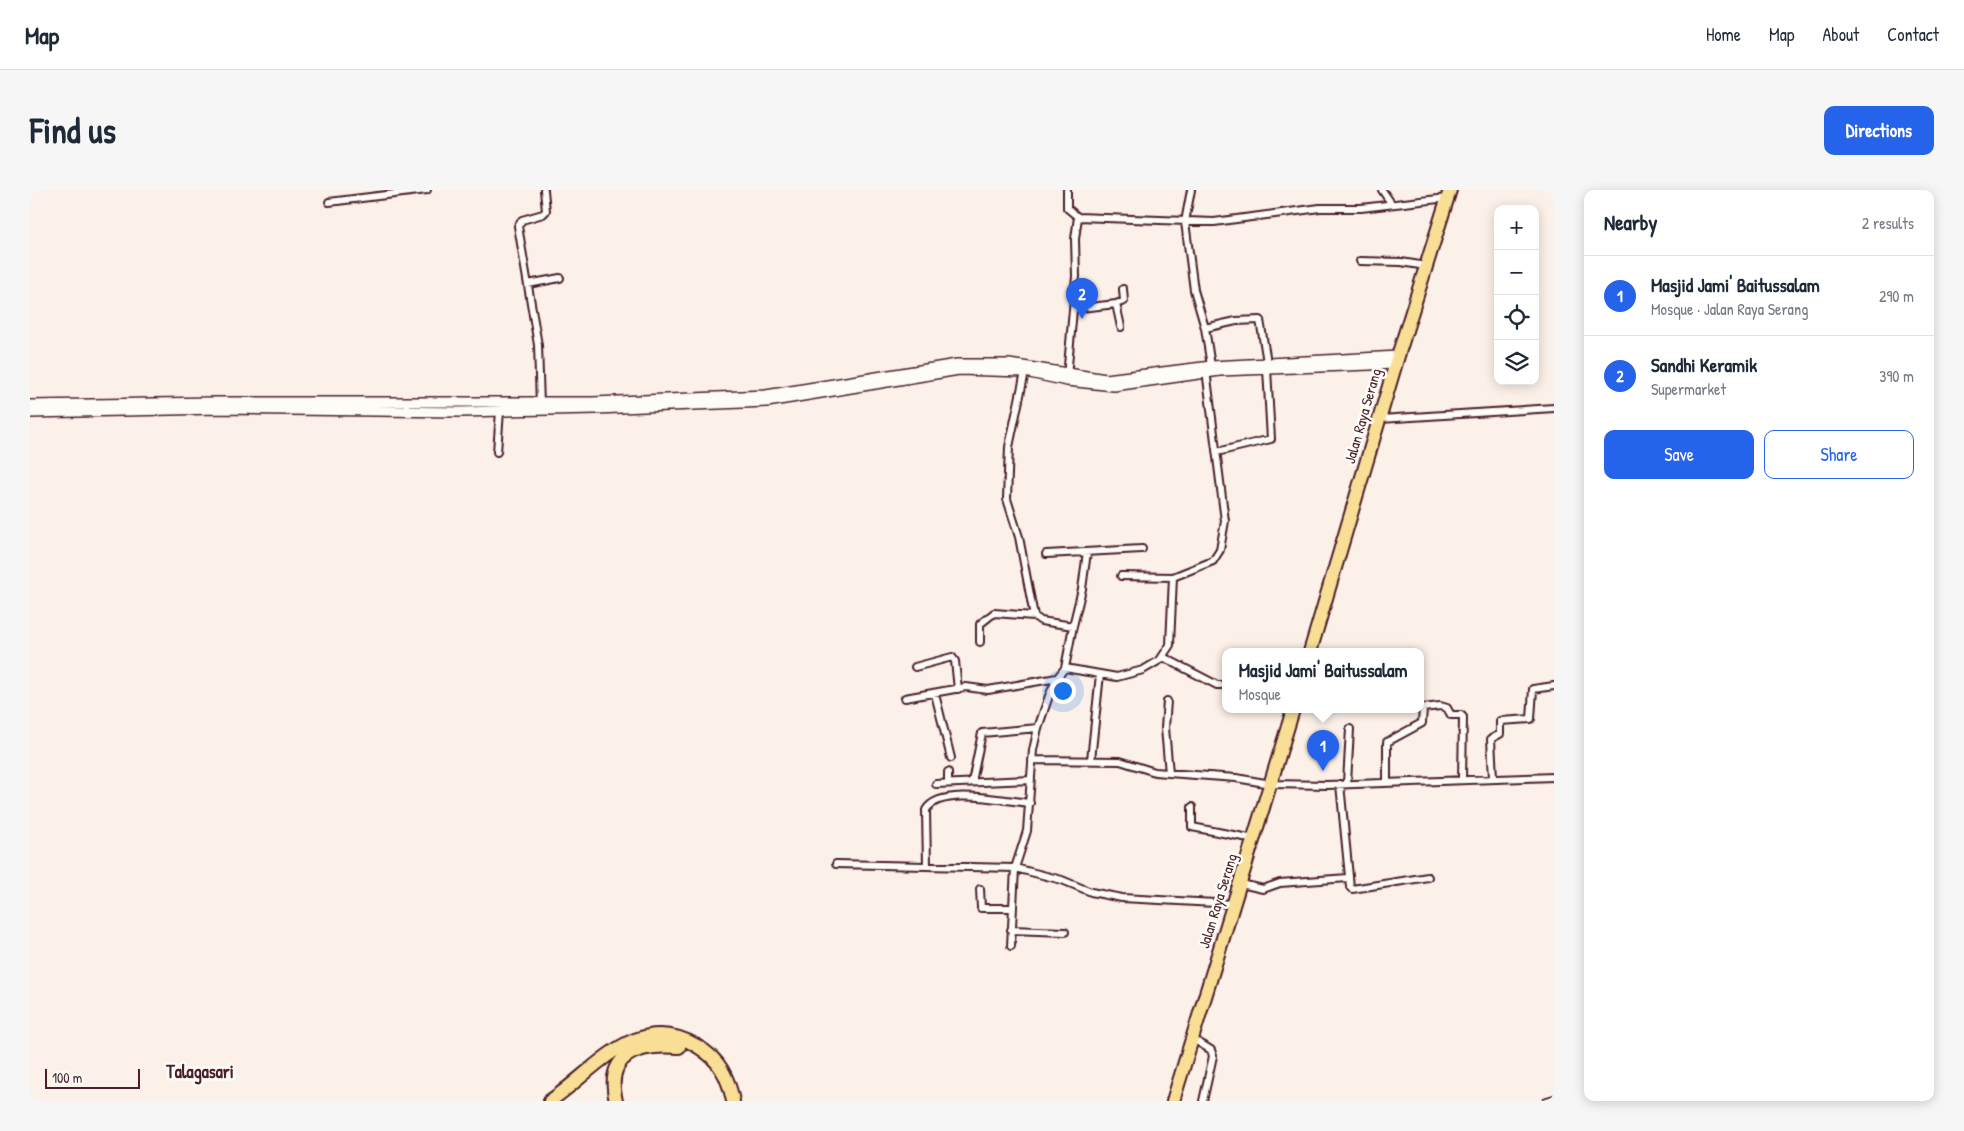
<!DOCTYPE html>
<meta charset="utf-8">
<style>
body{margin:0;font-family:"Patrick Hand",sans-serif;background:#f6f6f7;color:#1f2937}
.controls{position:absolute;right:15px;top:15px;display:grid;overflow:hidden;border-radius:10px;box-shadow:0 2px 12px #0003}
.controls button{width:45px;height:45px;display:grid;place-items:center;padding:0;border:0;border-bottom:1px solid #e0e1e3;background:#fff;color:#1f2937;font:25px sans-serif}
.scale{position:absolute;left:15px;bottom:12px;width:95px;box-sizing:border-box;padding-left:5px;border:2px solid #4a1f2b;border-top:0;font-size:14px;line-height:18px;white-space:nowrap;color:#4a1f2b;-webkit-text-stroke:4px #fdfcf7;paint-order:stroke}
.you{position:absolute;left:1032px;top:500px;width:18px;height:18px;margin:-12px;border:4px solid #fff;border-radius:50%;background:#1a73e8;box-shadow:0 0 0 8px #1a73e833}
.badge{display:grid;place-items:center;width:32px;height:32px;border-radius:50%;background:#2563eb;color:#fff;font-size:16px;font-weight:700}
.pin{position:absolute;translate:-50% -41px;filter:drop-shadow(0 1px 2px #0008)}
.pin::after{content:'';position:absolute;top:26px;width:18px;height:15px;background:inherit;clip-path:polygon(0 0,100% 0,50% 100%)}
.popup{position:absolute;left:1192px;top:458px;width:202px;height:65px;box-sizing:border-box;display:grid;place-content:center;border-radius:10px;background:#fff;filter:drop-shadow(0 1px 4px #0005);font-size:16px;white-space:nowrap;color:#747a83}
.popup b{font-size:19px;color:#1f2937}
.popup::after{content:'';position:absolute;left:50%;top:100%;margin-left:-10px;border:10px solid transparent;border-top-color:#fff}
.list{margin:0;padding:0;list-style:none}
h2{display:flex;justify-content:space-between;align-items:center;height:65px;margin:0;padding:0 20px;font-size:21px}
h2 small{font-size:16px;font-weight:400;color:#747a83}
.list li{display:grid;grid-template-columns:32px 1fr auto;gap:15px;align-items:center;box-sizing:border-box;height:80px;padding:0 20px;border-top:1px solid #e0e1e3}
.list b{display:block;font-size:19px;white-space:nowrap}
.list p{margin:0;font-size:16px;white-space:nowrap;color:#747a83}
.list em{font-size:16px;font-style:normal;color:#747a83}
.actions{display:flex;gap:10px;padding:15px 20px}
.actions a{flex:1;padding:11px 0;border:1px solid #2563eb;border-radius:10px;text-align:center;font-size:18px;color:#2563eb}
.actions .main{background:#2563eb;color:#fff}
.icon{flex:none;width:28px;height:28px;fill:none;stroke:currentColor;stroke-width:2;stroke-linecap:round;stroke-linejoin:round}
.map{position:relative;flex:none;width:1524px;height:911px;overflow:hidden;border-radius:10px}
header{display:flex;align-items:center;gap:30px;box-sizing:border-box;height:70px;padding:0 25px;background:#fff;border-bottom:1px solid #e0e1e3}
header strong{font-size:24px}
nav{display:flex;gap:28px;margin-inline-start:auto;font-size:18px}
.intro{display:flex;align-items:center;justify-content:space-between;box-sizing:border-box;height:120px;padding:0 30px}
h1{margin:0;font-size:35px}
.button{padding:12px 22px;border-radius:10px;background:#2563eb;color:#fff;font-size:18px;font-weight:700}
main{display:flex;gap:30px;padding:0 30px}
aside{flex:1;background:#fff;border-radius:10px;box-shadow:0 2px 12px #0003}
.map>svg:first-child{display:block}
</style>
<header>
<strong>Map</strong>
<nav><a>Home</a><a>Map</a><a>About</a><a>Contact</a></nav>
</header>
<div class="intro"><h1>Find us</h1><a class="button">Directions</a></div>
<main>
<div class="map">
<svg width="1524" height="911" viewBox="0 0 1524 911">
<rect width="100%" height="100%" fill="#fcf1e8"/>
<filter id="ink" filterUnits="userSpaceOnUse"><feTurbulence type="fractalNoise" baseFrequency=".02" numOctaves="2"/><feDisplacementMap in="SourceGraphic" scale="10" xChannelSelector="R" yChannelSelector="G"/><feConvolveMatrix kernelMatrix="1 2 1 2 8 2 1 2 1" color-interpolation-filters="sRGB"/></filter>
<g filter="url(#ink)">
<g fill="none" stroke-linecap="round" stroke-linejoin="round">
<defs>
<path id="street" d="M1161 0 1155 32 1164 100 1175 138 1181 176
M1352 0 1361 13
M299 12 397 0
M1048 27 1184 32 1290 18H1331L1417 8
M1330 71 1371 72 1396 76
M498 94 530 88
M1043 119 1086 114
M1091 137 1086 114 1094 111 1093 99
M1175 138 1206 131 1230 130 1237 172
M1037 187 1046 86 1045 49 1048 27 1037 18V0
M510 215 508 155 488 36 492 30 513 24 516 21 514 0
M1350 229 1524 218
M467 262 470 221
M1187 262 1241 249 1237 179
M1016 364 1112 359
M1091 386 1143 387 1183 371 1190 360 1195 331 1176 180
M1043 436 1052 399 1057 362
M950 452V434L964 423 1004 426
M1133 467 1187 495H1196
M885 477 922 467 925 471 928 499
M1035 478 1087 487 1113 480 1130 470 1140 455 1143 387
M905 504 921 568
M875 508 936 497 958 500 1027 488
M1137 511 1135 538 1139 583
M1002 570 1090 571 1125 582 1206 588 1241 594 1297 595 1524 587
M1061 570 1070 484
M1463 588 1461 549 1470 544V531L1501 529 1503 499 1524 496
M918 592V582
M942 592 952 543 1008 538
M1317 593 1320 539
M1357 593V552L1392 533 1393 518 1410 516 1417 518 1421 525H1431L1433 527 1432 590
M906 594 1001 590
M1310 594 1320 697 1322 699 1398 687
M1162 617V637L1224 649
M806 674 985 678 1032 690 1061 702 1092 708 1204 714
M897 676 896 620C910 596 975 611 1000 613
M1211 694 1233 699 1250 693 1318 688
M950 699 951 718H982
M981 740 1035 742
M981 756 985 678 997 641 1003 560 1008 538 1019 506 1027 488 1035 478 1043 436 1011 431 1004 426 989 347 977 309 979 257 995 182
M1163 849 1181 860 1183 866 1173 911
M1517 911 1524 909"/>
<path id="secondary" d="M0 215 186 212H563L736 205 927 174H979L1076 189 1181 176 1368 166
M0 223 187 219 430 222 566 219 737 212 929 180 995 182 1037 191 1084 196 1190 181 1365 174"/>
<path id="highway" d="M1280 462 1368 166 1420 0
M520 911C565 881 606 820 667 856 689 869 698 886 703 911
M586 911C574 863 610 854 649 857
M1143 911 1263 520"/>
</defs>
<!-- street casing -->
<use href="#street" stroke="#4a1f2b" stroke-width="10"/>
<!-- secondary casing -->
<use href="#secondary" stroke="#4a1f2b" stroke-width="12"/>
<!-- highway casing -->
<use href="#highway" stroke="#4a1f2b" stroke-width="16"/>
<!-- street -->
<use href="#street" stroke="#fdfcf7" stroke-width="6"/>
<!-- secondary -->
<use href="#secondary" stroke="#fdfcf7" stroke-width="9"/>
<!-- highway -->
<use href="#highway" stroke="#f9df96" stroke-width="12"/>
</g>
</g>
<g text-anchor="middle" stroke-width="5" stroke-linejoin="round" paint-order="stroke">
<!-- street labels -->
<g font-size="15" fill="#4a1f2b" stroke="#fdfcf7">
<text transform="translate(1333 226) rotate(-74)" y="5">Jalan Raya Serang</text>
<text transform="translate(1188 711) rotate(-73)" y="5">Jalan Raya Serang</text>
</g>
<!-- quarter labels -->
<g font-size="18" font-weight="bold" fill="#4a1f2b" stroke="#fdfcf7">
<text x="170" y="888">Talagasari</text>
</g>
</g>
</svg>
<div class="controls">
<button>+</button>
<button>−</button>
<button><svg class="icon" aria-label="locate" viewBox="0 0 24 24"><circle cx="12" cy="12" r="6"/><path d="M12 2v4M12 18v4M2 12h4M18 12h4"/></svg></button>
<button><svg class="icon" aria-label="layers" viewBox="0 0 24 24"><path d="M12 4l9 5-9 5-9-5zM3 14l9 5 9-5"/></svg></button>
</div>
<div class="scale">100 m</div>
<div class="you"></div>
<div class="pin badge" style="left:1293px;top:581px">1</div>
<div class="popup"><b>Masjid Jami' Baitussalam</b>Mosque</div>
<div class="pin badge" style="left:1052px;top:129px">2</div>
</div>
<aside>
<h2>Nearby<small>2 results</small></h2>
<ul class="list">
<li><span class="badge">1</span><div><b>Masjid Jami' Baitussalam</b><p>Mosque · Jalan Raya Serang</p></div><em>290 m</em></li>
<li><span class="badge">2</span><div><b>Sandhi Keramik</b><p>Supermarket</p></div><em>390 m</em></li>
</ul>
<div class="actions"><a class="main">Save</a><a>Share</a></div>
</aside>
</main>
